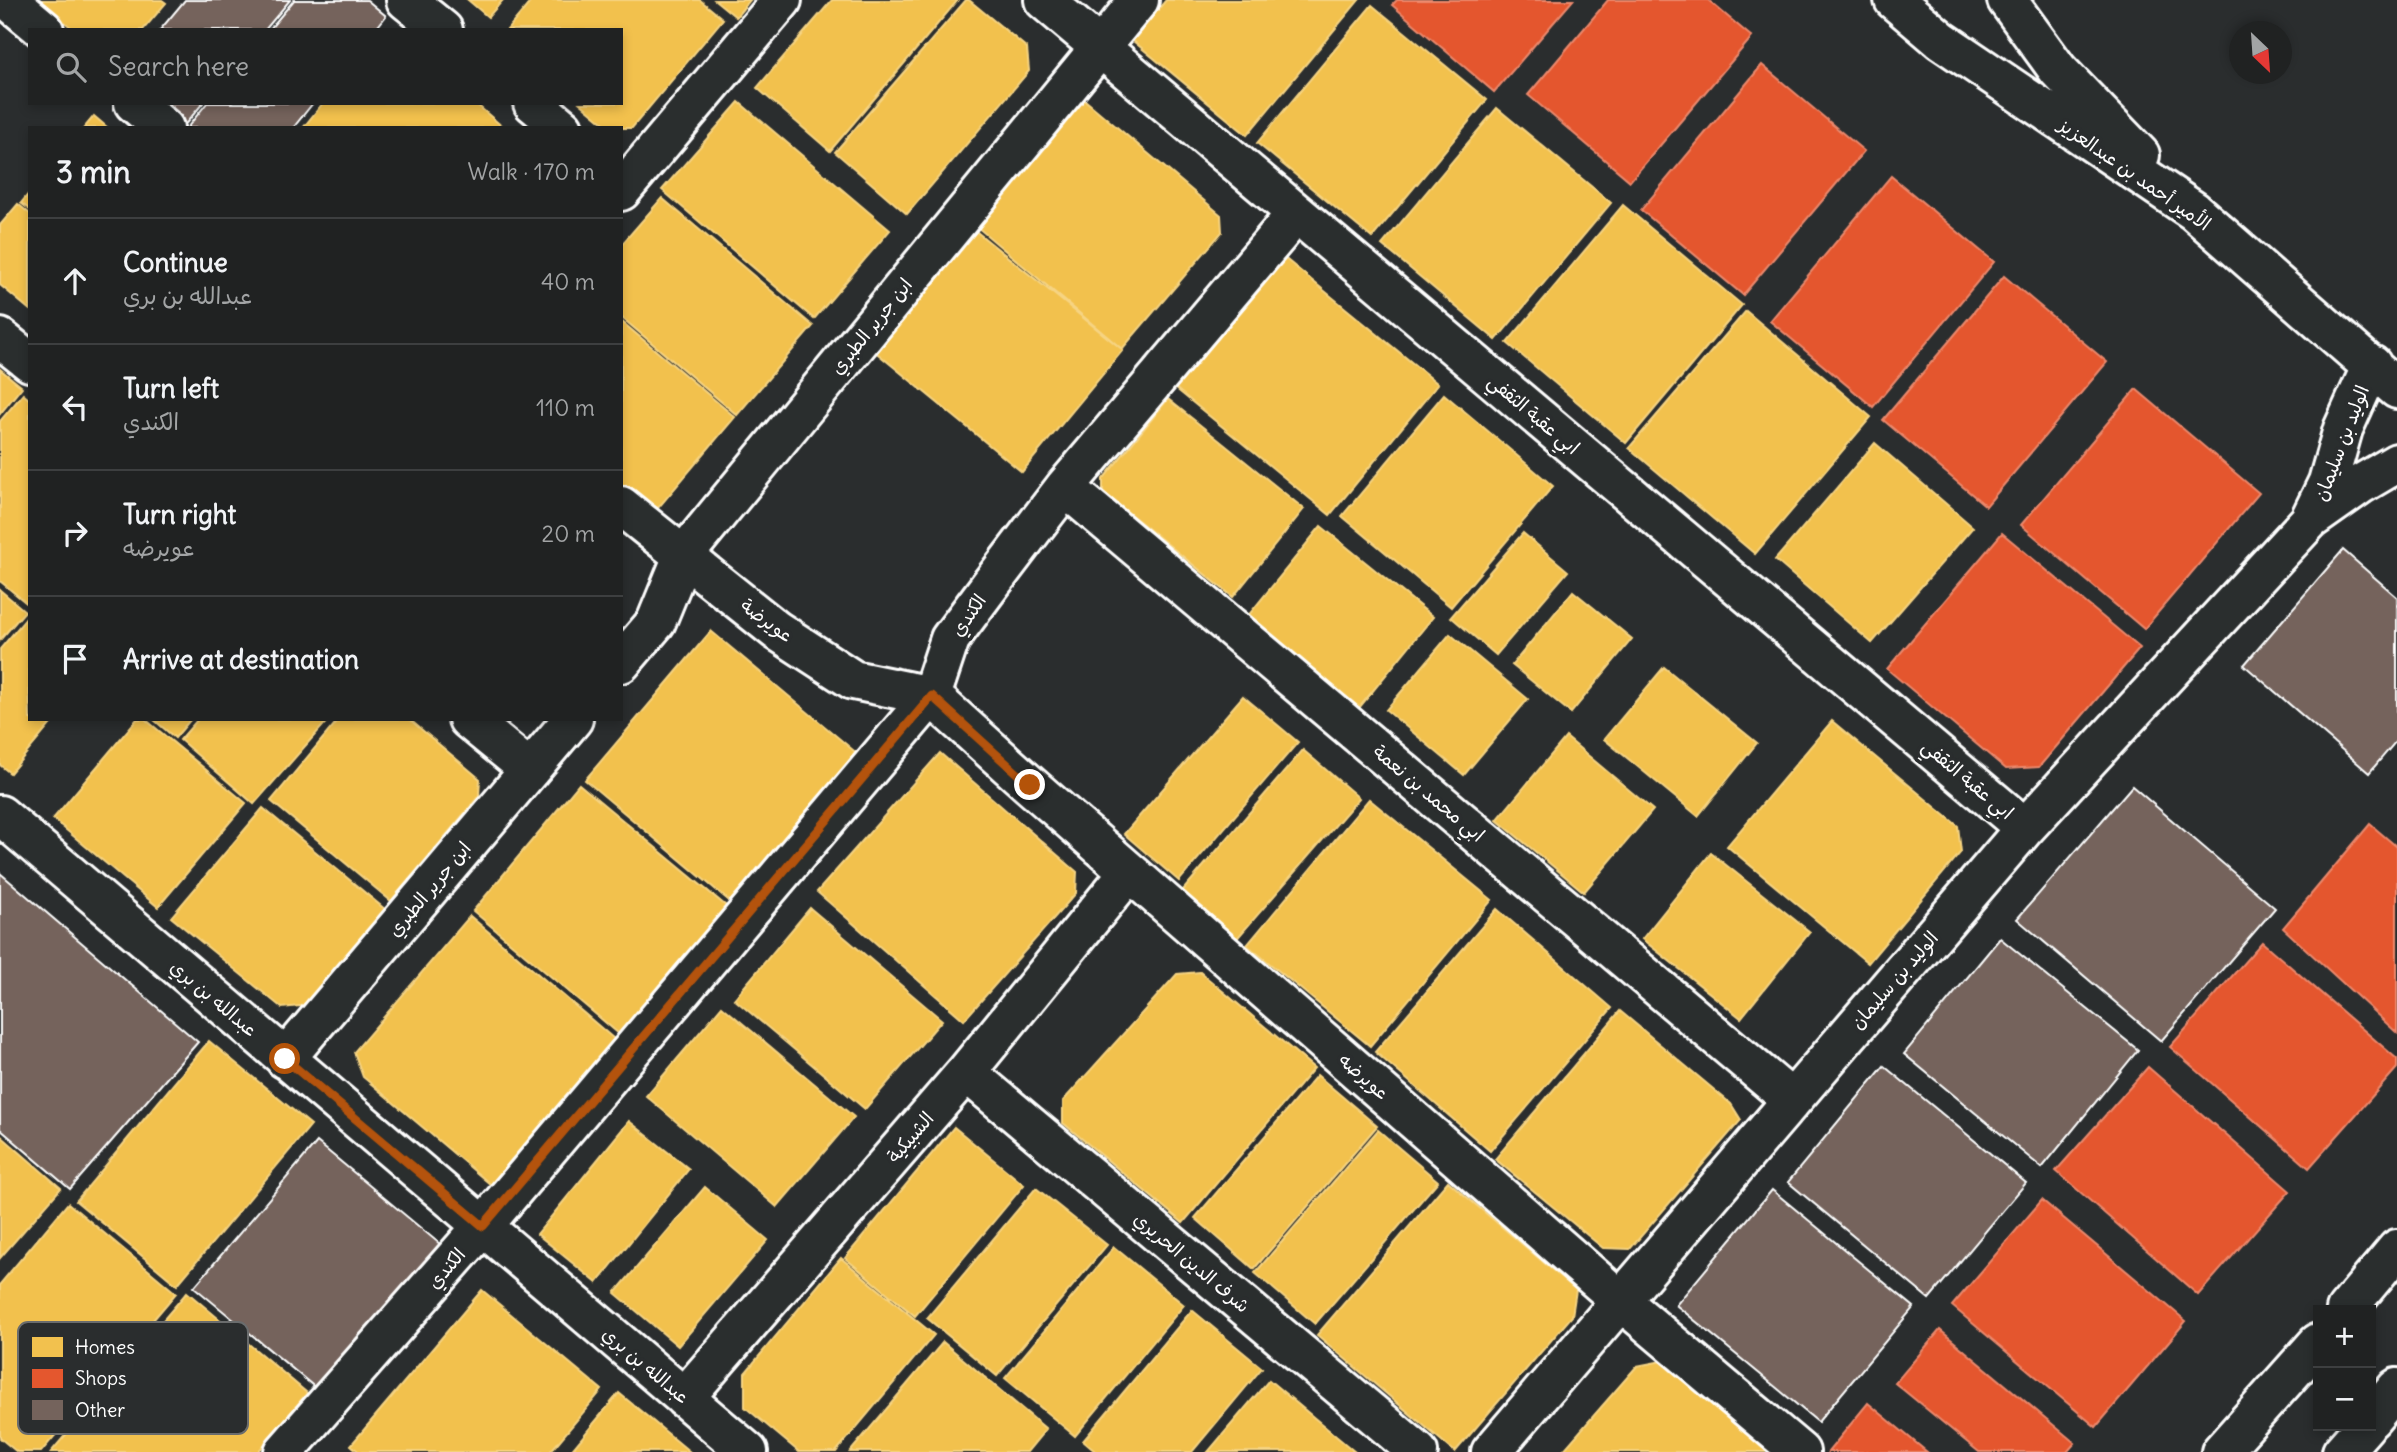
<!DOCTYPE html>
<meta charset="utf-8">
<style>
body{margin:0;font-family:Delius,"Playpen Sans Arabic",sans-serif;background:#282a2a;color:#f1f3f6}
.controls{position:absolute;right:21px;bottom:21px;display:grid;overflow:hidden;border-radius:0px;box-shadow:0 4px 10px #0003}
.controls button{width:63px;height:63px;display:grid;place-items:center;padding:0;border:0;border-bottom:2px solid #3d3f40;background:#202222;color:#f1f3f6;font:35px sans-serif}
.compass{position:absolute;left:2229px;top:21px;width:63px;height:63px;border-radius:50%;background:#202222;box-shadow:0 4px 10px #0003;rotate:155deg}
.stop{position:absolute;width:21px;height:21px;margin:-16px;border:5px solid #b45309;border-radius:50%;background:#fff}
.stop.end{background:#b45309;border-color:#fff;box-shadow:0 2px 7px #0008}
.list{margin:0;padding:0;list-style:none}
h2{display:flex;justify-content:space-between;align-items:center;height:91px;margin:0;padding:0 28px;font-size:30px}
h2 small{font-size:23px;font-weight:400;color:#a2a4a5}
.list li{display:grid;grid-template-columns:46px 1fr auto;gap:21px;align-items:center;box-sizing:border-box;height:126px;padding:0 28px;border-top:2px solid #3d3f40}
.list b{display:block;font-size:26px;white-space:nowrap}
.list p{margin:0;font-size:23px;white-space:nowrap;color:#a2a4a5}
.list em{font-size:23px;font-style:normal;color:#a2a4a5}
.icon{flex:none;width:38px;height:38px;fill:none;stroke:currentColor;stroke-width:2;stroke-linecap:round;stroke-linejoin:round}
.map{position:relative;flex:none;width:2397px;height:1452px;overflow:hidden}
.search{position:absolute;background:#202222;box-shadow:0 4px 10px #0003;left:28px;top:28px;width:595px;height:77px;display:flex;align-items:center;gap:18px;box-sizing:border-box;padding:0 24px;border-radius:0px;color:#a2a4a5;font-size:26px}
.panel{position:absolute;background:#202222;box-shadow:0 4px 10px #0003;left:28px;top:126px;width:595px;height:595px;border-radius:0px}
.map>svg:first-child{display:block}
</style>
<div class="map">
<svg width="2397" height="1452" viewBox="0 0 2397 1452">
<rect width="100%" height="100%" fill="#2a2d2e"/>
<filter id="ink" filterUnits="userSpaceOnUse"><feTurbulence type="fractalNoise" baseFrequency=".0143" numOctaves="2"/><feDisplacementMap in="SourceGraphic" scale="14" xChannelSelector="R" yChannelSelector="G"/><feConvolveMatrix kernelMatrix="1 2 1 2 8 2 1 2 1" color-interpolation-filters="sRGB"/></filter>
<g filter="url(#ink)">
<!-- homes -->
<path fill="#f2c14e" stroke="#f6d483" stroke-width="2" d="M39 0H162L166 3 143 30H74Z
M468 0H503L488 17Z
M532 0H700L723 19 632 128H610L580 103H621V30H507Z
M715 0H750L736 17Z
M832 0H958L830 151 757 88Z
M966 0H969L1027 48 1029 71 907 214 835 152Z
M1166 0H1359L1247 135 1132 40Z
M1372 5 1487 100 1372 238 1257 143Z
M1079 95 1221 215 1222 232 1122 349 970 221Z
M739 102 890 230 814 319 662 190Z
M323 103H475L504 128H303Z
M1497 108 1611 203 1496 340 1382 245Z
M94 116 108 128H84Z
M30 192V210L21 203Z
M662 198 813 326 737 415 621 317V245Z
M18 204 30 214V310L0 285V225Z
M1623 205 1742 305 1626 443 1507 343Z
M972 228 1123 350 1022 472 872 349Z
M1282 256 1438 384 1330 515 1174 387Z
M1746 311 1871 417 1755 554 1629 448Z
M621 321 735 417 659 507 648 511 621 493Z
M0 369 22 387 0 414Z
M23 394 30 400V606L0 581V421Z
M1444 394 1553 486 1451 607 1342 516Z
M1168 399 1304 509 1233 597 1103 492V479Z
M1875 443 1973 527 1872 643 1775 560Z
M1321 526 1433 617 1359 708 1247 617Z
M1523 533 1568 571 1496 655 1451 617Z
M0 590 25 611 0 640Z
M1573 591 1632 639 1571 713 1512 665Z
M28 616 30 719H55L10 773 0 765V649Z
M711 631 859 755 733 904 585 780Z
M1450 634 1528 699 1464 775 1386 710Z
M1664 667 1757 743 1698 816 1604 739Z
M1243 696 1298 742 1179 881 1124 834Z
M137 719H145L246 803 158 907 53 819Z
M153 719H191L175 738Z
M198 719H329L254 804 180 740Z
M339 719H409L480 779 479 796 391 901 271 801Z
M1832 721 1958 826 1961 852 1868 963 1727 846Z
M1566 737 1653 810 1584 892 1497 820Z
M1303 750 1359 798 1233 943 1178 896Z
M940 753 1077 872 1076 893 964 1020 817 892Z
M579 784 732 911 625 1039 473 911Z
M1369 799 1492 900 1370 1046 1247 945Z
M263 808 387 911 309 1005 282 1008 171 917Z
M1711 853 1810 932 1741 1018 1642 939Z
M810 908 942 1020 865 1109 734 999Z
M1497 909 1612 1008 1490 1151 1375 1052Z
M470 916 620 1044 496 1189 363 1077 354 1052Z
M1200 972 1314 1068 1183 1223 1063 1123V1101L1177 974Z
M722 1006 854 1117 777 1207 646 1096Z
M1620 1011 1731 1104 1741 1120 1630 1249 1603 1248 1495 1159Z
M209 1041 311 1125 177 1285 76 1201Z
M1317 1075 1377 1126 1254 1269 1195 1218Z
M629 1121 689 1169 597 1283 537 1234Z
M954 1127 1024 1185 915 1316 845 1258Z
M1378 1130 1438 1181 1315 1324 1255 1273Z
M0 1135 61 1188 0 1258Z
M1448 1181 1576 1290 1572 1316 1455 1452 1317 1335Z
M705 1187 768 1240 678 1346 615 1293Z
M1036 1188 1107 1245 997 1376 927 1318Z
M68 1203 176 1293 41 1452H17L0 1438V1284Z
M1114 1247 1184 1305 1075 1436 1005 1378Z
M841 1258 934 1335 836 1452H799L745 1407V1373Z
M482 1290 602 1390 550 1452H359L351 1445Z
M187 1292 307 1393 258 1452H51Z
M1192 1310 1262 1368 1192 1452H1096L1083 1441Z
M943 1342 1046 1429 1027 1452H850Z
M1662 1361 1768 1452H1562L1637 1366Z
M1269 1380 1355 1452H1208Z
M619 1393 690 1452H570Z"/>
<!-- shops -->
<path fill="#e4572e" stroke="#ec896d" stroke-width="2" d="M1397 0H1573L1494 92 1392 5Z
M1608 0H1708L1752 37 1630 181 1528 95Z
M1762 65 1864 151 1743 295 1641 210Z
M1891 176 1994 262 1873 407 1770 321Z
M2004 276 2107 362 1986 506 1883 420Z
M2136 389 2259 493 2144 629 2021 525Z
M2002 533 2140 648 2039 767 2006 769 1887 669Z
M2370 824 2397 847V1033L2283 928Z
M2262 942 2397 1059V1068L2309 1168 2170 1047Z
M2148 1067 2290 1191 2198 1295 2056 1171Z
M2042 1200 2186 1321 2096 1427 1952 1306Z
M1940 1330 2075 1443 2067 1452H1979L1895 1383Z
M1868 1403 1927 1452H1828Z"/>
<!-- building -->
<path fill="#74635c" stroke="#fff" stroke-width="2" d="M185 0H290L265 30H160Z
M294 0H367L386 16 375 30H269Z
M156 103H203L183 127Z
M207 103H313L293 128H187Z
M2343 550 2397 597V740L2369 773 2244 665Z
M2132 786 2275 908 2161 1041 2017 919Z
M0 873 198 1042 70 1189 0 1129Z
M2000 938 2138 1050 2042 1168 1904 1054Z
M1884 1066 2026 1183 1929 1299 1788 1182Z
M317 1142 440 1244 317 1389 194 1287Z
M1772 1190 1914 1307 1818 1422 1676 1305Z"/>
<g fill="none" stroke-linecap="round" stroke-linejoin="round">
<defs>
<path id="minor" d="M8 0 44 30
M406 0 443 30
M1044 0 2025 828
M1894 0 1941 40 2194 211 2397 389
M2007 0 2058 70 2140 155
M134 103 164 128
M533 103 563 128
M621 191 782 0
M0 338 30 362
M1065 487 1792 1100
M621 506 776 630 853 680 931 696 1030 785 1621 1301 1800 1452
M2310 519 2328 482 2343 429 2372 365
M621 663 656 622 683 556 1139 0
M468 719 530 770
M0 815 748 1452
M285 1059 573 719
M966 1072 1418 1452
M2346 1310 2397 1249
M684 1398 966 1072 1129 872
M2371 1419 2397 1388
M284 1452 483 1226 931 696 950 639 991 584 1065 487 1296 214
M1491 1452 2025 828 2310 520 2361 484 2397 463
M2221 1452 2318 1343
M2342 1452 2365 1426"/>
</defs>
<!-- minor casing -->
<use href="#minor" stroke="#fff" stroke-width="44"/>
<!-- minor -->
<use href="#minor" stroke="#2a2d2e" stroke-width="38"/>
</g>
</g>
<g fill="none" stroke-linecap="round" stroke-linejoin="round" filter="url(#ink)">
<!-- route -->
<path stroke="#b45309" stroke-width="9" d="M285 1059 483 1226 932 696 1030 785"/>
</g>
<g text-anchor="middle" stroke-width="7" stroke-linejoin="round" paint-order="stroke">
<!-- street labels -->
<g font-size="19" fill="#fff" stroke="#2a2d2e">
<text transform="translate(2135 174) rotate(35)" y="7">الأمير أحمد بن عبدالعزيز</text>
<text transform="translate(871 326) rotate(-51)" y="7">ابن جرير الطبري</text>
<text transform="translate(1534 414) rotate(40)" y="7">ابي عقبة الثقفي</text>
<text transform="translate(2341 443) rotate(-69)" y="7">الوليد بن سليمان</text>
<text transform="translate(968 615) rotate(-55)" y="7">الكندي</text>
<text transform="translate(767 620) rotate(36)" y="7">عويرضة</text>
<text transform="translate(1968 779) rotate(40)" y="7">ابي عقبة الثقفي</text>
<text transform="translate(1429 793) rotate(40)" y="7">ابي محمد بن نعمة</text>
<text transform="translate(429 889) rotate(-50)" y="7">ابن جرير الطبري</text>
<text transform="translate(1894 980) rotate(-49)" y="7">الوليد بن سليمان</text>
<text transform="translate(214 998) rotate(40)" y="7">عبدالله بن بري</text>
<text transform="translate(1364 1076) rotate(41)" y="7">عويرضه</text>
<text transform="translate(910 1137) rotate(-49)" y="7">الشبيكية</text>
<text transform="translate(1192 1262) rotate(40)" y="7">شرف الدين الحريري</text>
<text transform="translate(446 1268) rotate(-49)" y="7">الكندي</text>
<text transform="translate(646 1365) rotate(40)" y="7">عبدالله بن بري</text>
</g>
</g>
<!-- legend -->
<rect x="18" y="1322" width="230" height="112" rx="10" fill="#2a2d2e" stroke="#6a6c6d" stroke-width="2"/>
<rect x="32" y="1337" width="31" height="20" fill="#f2c14e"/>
<rect x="32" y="1369" width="31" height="19" fill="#e4572e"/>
<rect x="32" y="1400" width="31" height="20" fill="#74635c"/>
<g font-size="19" fill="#fff">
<text x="75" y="1354">Homes</text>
<text x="75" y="1385">Shops</text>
<text x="75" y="1417">Other</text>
</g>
</svg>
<div class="controls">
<button>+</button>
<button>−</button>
</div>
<svg class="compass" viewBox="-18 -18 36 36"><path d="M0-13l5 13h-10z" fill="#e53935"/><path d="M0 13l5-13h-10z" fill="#a2a4a5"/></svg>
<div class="stop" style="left:285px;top:1059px"></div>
<div class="stop end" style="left:1030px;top:785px"></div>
<div class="search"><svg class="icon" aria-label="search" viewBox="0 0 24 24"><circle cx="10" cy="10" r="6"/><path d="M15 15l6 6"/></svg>Search here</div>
<section class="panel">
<h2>3 min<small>Walk · 170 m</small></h2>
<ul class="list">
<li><svg class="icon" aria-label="ahead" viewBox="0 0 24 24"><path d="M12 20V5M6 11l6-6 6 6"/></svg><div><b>Continue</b><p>عبدالله بن بري</p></div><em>40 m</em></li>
<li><svg class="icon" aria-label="left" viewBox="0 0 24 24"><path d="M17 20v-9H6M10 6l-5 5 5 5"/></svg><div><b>Turn left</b><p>الكندي</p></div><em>110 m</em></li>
<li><svg class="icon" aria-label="right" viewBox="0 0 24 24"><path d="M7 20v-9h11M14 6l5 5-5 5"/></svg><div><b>Turn right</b><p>عويرضه</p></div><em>20 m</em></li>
<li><svg class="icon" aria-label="arrive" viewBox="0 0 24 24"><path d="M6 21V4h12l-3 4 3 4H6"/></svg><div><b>Arrive at destination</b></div></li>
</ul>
</section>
</div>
